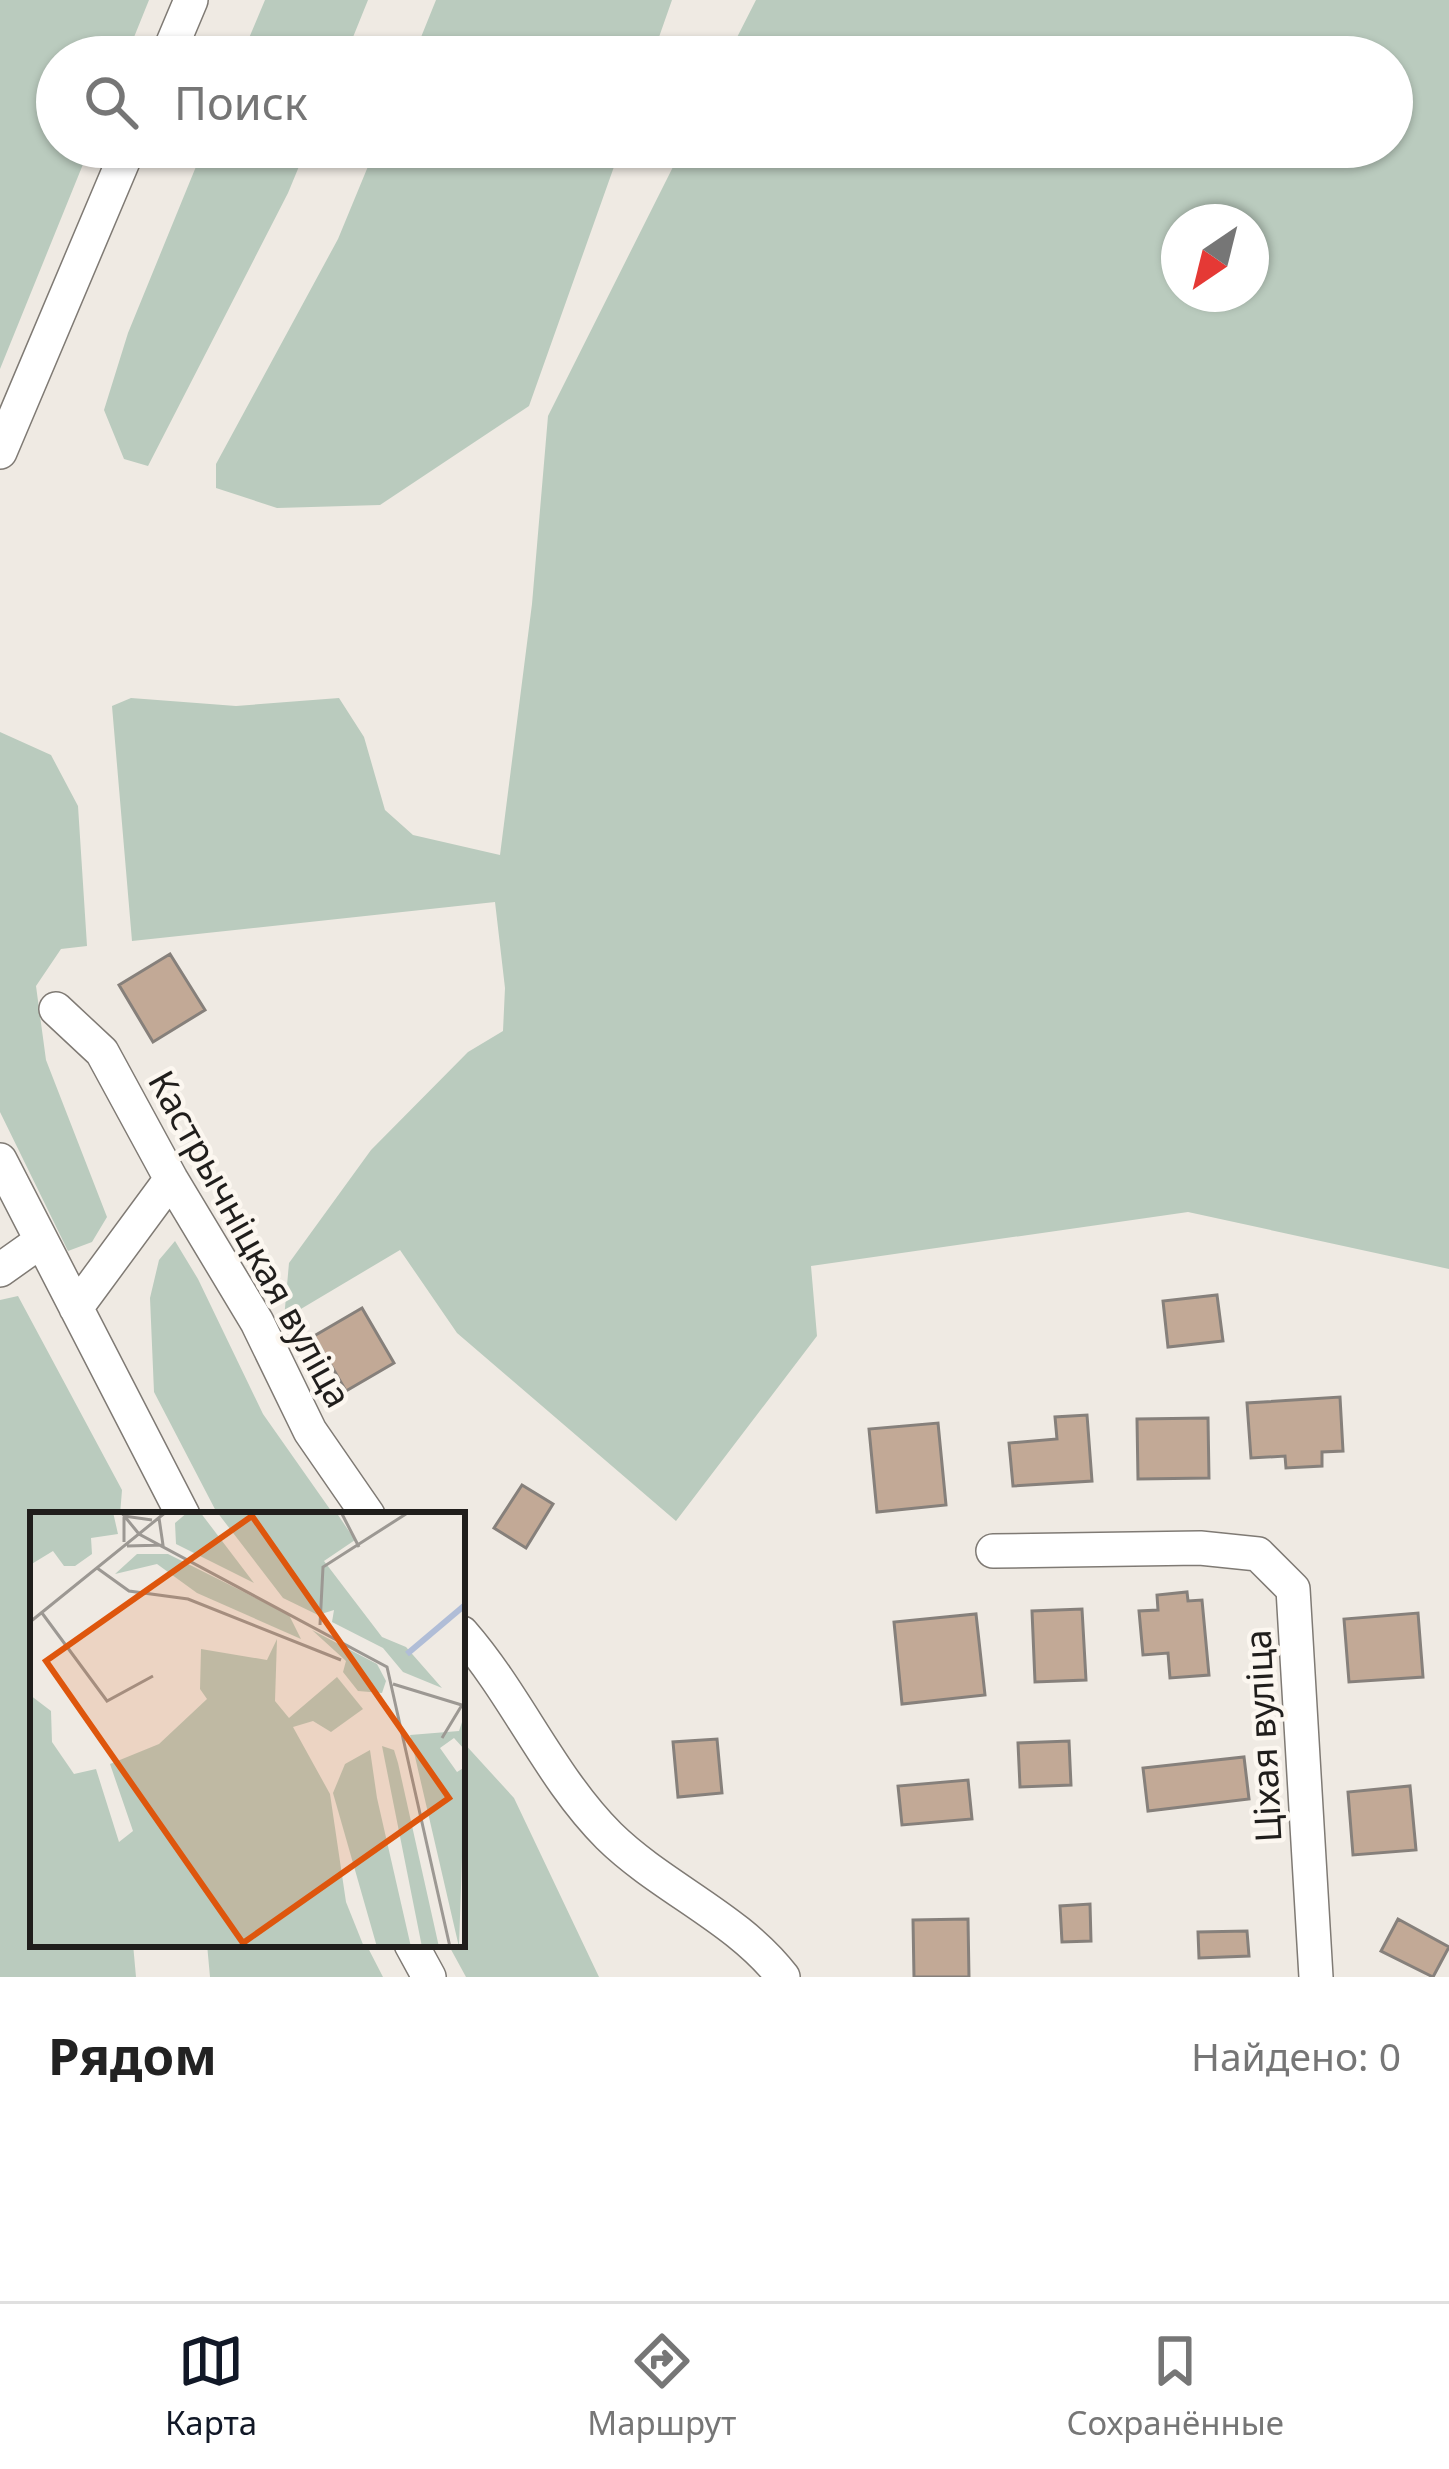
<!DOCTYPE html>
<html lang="ru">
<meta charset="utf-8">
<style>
body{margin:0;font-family:"Noto Sans",sans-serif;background:#f2f2f2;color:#222}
.compass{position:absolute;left:1161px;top:204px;width:108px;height:108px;border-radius:50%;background:#fff;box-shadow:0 3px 9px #0004;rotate:215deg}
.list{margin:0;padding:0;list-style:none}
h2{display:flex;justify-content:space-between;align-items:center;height:156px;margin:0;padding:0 48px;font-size:51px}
h2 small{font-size:39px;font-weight:400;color:#767676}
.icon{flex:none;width:66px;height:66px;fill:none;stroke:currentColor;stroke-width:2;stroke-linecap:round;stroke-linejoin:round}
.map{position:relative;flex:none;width:1449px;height:1977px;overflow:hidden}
.search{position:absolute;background:#fff;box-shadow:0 3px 9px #0004;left:36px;right:36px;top:36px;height:132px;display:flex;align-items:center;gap:30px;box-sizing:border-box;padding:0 42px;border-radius:66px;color:#767676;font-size:45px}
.sheet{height:324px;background:#fff}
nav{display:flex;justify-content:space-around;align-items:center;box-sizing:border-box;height:168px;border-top:3px solid #e0e0e0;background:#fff;font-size:33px;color:#767676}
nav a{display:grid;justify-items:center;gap:6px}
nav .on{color:#111827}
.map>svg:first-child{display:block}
</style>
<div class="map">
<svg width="1449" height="1977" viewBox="0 0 1449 1977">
<rect width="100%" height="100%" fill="#efeae3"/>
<!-- green -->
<path fill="#bacbbe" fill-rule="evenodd" d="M0 0H149L126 57H57V147H90L0 369Z
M265 0H368L345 57H241Z
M436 0H672L652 57H413Z
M756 0H1449V1269L1188 1212 811 1266 817 1336 676 1521 457 1333 400 1250 284 1319 289 1263 371 1150 468 1052 503 1031 505 988 495 902 132 941 112 706 131 698 236 706 339 698 364 737 385 810 413 835 500 855 532 604 548 416 683 147H1392V57H727ZM1179 222H1251V294H1179Z
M204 147H307L288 193 148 466 124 459 104 410 128 333Z
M376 147H621L529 406 380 505 277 508 216 488V464L338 239Z
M0 732 51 755 78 806 87 946 61 949 36 986 46 1060 107 1217 92 1242 68 1251 0 1112Z
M175 1241 198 1279 263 1414 334 1515H218L154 1392 150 1298 159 1260Z
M18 1296 122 1490 120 1515H33V1944H133L136 1977H0V1300Z
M462 1741 514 1798 599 1977H466L448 1944H462Z
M207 1944H366L383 1977H210Z"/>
<!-- building -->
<path fill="#c2a996" stroke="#86807b" stroke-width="3" d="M170 954 205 1010 153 1042 119 985Z
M1217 1295 1223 1341 1168 1347 1163 1301Z
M362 1308 394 1363 346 1391 314 1336Z
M1340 1397 1343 1451 1322 1452V1466L1286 1468 1285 1456 1251 1458 1247 1403Z
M1087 1415 1092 1481 1013 1486 1009 1443 1057 1439 1055 1417Z
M1208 1418 1209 1478 1138 1479 1137 1419Z
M938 1423 946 1505 877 1512 869 1429Z
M522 1485 553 1504 526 1548 494 1528Z
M1187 1592 1188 1601 1202 1600 1209 1675 1170 1678 1168 1653 1143 1655 1139 1611 1158 1610 1157 1595Z
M1082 1609 1086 1680 1035 1682 1032 1611Z
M1418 1613 1423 1677 1349 1682 1344 1619Z
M976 1614 985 1695 902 1704 894 1622Z
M717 1739 722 1793 678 1797 673 1742Z
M1069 1741 1071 1785 1020 1787 1018 1743Z
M1244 1757 1249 1799 1148 1811 1143 1768Z
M968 1780 972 1819 902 1825 898 1786Z
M1410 1786 1416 1850 1353 1855 1348 1792Z
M1090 1904 1091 1941 1062 1942 1060 1906Z
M968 1919 969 1977H914L913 1920Z
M1398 1919 1449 1947 1433 1977 1381 1951Z
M1247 1931 1249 1956 1199 1958 1198 1932Z"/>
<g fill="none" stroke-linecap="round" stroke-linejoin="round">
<defs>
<path id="minor" d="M167 57 191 0
M0 452 129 147
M56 1009 102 1052 171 1179 257 1322 310 1431 368 1515
M0 1160 183 1515
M0 1270 41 1241
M76 1308 171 1179
M993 1551 1200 1548 1258 1554 1293 1589 1316 1977
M462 1633C517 1696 550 1777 609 1836 662 1888 738 1918 783 1977
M411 1944 429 1977"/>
</defs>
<!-- minor casing -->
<use href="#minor" stroke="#7f7a74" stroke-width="36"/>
<!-- minor -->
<use href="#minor" stroke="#fff" stroke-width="33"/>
</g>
<g text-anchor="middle" stroke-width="9" stroke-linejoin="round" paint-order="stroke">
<!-- street labels -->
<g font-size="36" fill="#201e1c" stroke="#fcf7f0">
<text transform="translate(250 1239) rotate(61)" y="13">Кастрычніцкая вуліца</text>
<text transform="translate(1263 1736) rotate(-93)" y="13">Ціхая вуліца</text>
</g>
</g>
<!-- overview -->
<g transform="translate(30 1512)">
<rect width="435" height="435" fill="#efeae3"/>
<path d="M0 0H83L88 22 61 26 62 42 45 54H34L23 39 0 53ZM158 0H170L224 71 146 32 145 11ZM187 0H306L325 28 294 49 352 125 376 135 412 176 373 160 353 136 302 110 304 98 288 103 253 86ZM107 42H138L212 79 259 103 271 127 167 81 127 52 85 62ZM282 118 347 152 356 169 352 181 328 179 313 160 316 149ZM247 127 245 189 259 206 307 165 333 197 301 220 283 209 263 215 300 282 316 390 334 435H0V183L21 199 22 230 44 262 66 257 89 330 103 319 80 252 129 232 177 187 170 177 171 137 237 148ZM435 201V238L424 226 410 236 427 260 435 255 429 435 380 223 429 219ZM352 234 364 238 368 251 409 435H392ZM340 238 347 286 381 435H347L303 281 315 252Z" fill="#bacbbe"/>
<path fill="none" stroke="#b0bdd7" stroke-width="6" d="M377 142 435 93"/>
<path fill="none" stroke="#9c9893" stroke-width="3" d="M91 0 109 22 357 155 420 435M311 0 329 35M94 30V4L122 8M97 34 133 33 129 6M67 56 99 79 158 87 311 148M12 101 77 189 123 164M0 110 136 0M290 113 293 55 379 0M363 172 435 194M412 226 432 193"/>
<path fill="#de560d" fill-opacity="0.15" stroke="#de560d" stroke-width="6" d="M222 4 419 286 213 431 16 149Z"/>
<rect width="435" height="435" fill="none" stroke="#201e1c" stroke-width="6"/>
</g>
</svg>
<svg class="compass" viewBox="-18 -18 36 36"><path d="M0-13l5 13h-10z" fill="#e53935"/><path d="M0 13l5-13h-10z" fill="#767676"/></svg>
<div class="search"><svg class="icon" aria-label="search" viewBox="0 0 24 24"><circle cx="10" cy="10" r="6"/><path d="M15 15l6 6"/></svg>Поиск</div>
</div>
<section class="sheet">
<h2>Рядом<small>Найдено: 0</small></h2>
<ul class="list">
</ul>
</section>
<nav>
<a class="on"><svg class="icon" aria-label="map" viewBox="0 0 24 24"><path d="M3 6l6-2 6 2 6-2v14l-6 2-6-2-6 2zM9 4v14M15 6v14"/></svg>Карта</a>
<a><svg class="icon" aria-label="directions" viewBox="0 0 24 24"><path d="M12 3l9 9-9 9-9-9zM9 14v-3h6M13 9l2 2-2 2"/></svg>Маршрут</a>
<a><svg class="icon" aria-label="saved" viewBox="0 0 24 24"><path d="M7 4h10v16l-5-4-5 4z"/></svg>Сохранённые</a>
</nav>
